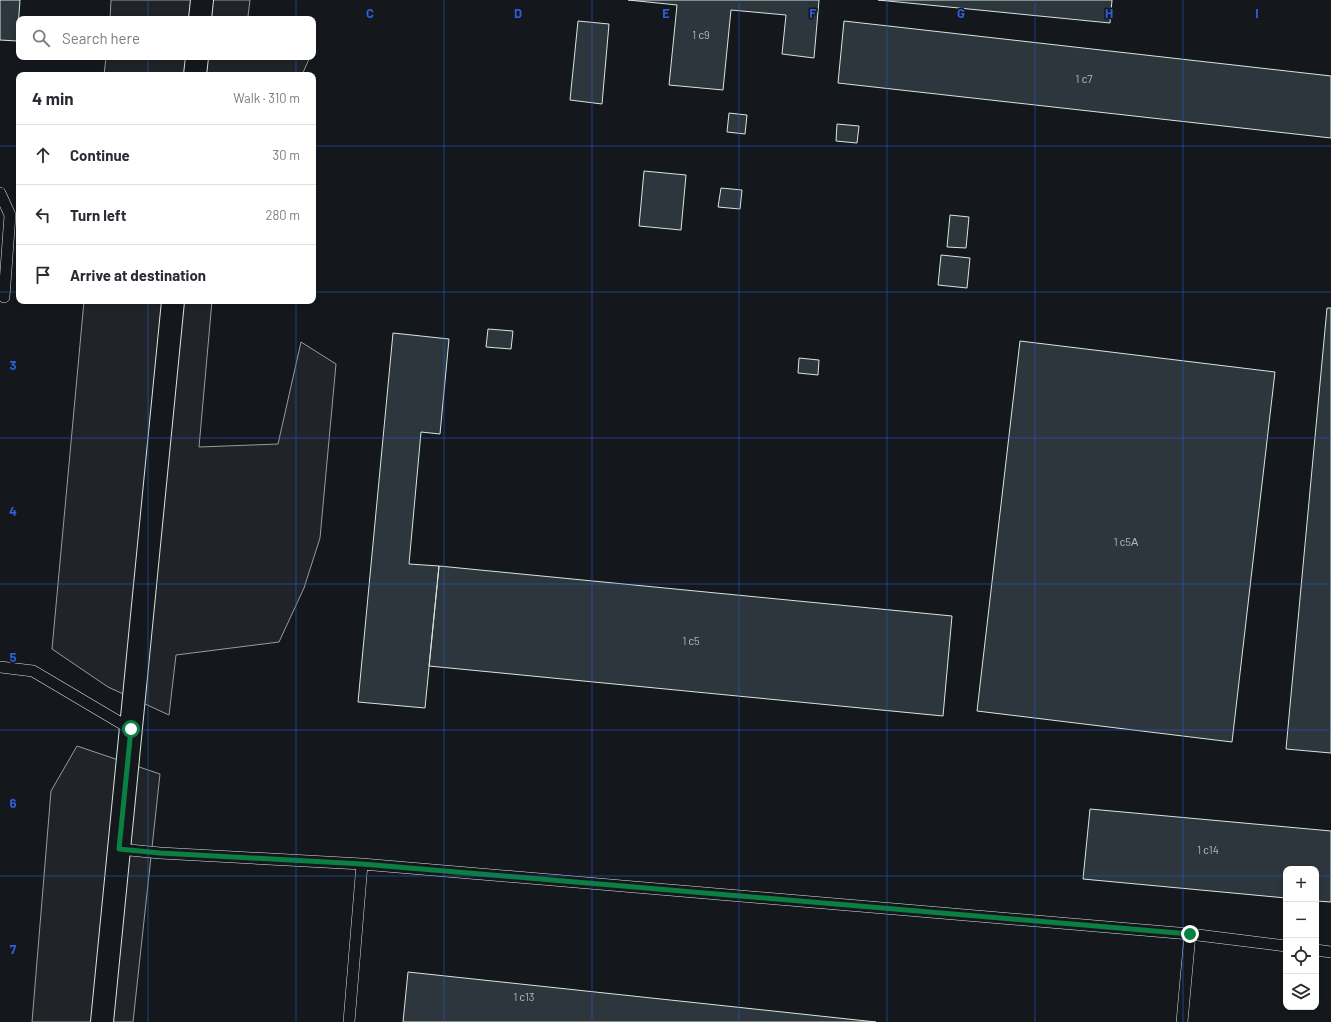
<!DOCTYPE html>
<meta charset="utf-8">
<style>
body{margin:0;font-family:Barlow,sans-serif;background:#f7f7f7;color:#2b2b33}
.controls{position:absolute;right:12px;bottom:12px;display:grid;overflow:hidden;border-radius:8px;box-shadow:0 2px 6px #0003}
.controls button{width:36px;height:36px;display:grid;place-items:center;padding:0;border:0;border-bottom:1px solid #e1e1e2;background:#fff;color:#2b2b33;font:20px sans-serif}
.stop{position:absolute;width:12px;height:12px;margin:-9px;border:3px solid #0b8043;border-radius:50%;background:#fff}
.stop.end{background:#0b8043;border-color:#fff;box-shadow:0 1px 4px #0008}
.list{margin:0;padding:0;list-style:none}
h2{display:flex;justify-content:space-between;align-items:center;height:52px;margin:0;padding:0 16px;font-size:17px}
h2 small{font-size:13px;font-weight:400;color:#7c7c81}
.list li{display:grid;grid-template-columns:26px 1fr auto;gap:12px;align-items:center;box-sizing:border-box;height:60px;padding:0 16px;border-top:1px solid #e1e1e2}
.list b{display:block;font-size:15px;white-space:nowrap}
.list em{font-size:13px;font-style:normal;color:#7c7c81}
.icon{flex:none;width:22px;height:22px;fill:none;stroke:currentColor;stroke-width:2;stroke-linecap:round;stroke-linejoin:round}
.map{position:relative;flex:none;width:1331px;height:1022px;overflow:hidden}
.search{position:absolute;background:#fff;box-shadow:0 2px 6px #0003;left:16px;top:16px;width:300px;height:44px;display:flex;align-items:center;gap:10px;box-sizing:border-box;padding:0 14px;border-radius:8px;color:#7c7c81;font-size:15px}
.panel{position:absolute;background:#fff;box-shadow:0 2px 6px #0003;left:16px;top:72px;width:300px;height:232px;border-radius:8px}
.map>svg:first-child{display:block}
</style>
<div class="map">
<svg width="1331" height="1022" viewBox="0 0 1331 1022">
<rect width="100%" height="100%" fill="#14181c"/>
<!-- green -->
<path fill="#202428" stroke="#939e99" d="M111 0H250L248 16 256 19H110Z
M106 57H310L302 75H104Z
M84 301H212L199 447 278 444 301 342 336 364 320 538 304 588 279 642 176 655 169 715 108 687 52 649Z
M77 746 160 774 133 1022H32L51 791Z"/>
<!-- building -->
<path fill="#2c363c" stroke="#d8e6dc" d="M0 0H20L17 41 0 40Z
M628 0H819L814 58 782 54 786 15 731 10 723 90 669 85 677 5Z
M878 0H1112L1110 23Z
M578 21 609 24 602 104 570 100Z
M844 21 1331 76V138L838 83Z
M729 113 747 115 745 134 727 132Z
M837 124 859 126 857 143 836 141Z
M644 171 686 175 681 230 639 226Z
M721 188 742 190 740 209 718 207Z
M950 215 969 217 966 248 947 247Z
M941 255 970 258 967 288 938 285Z
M1327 308H1331V753L1286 749Z
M488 329 513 331 511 349 486 347Z
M393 333 449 339 440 434 421 432 409 564 439 566 425 708 358 702Z
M1020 341 1275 372 1232 742 977 711Z
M799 358 819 360 818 375 798 373Z
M439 566 952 616 943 716 429 666Z
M1090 809 1331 831V902L1316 901V869H1286V898L1083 879Z
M408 972 876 1022H403Z"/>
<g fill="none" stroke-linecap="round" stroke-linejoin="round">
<defs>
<path id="service" d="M0 193 10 215 4 297
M0 667 33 671 131 729
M119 849 160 853 362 864 1190 934 1286 946
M1316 950 1331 952
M349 1022 362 864
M1182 1022 1190 934"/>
<path id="minor" d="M200 19 202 0
M195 75 197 57
M102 1022 173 301"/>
</defs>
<!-- service casing -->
<use href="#service" stroke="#d8e6dc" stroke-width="12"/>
<!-- minor casing -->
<use href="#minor" stroke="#d8e6dc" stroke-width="24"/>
<!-- service -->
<use href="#service" stroke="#14181c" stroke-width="11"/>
<!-- minor -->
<use href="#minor" stroke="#14181c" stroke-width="22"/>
</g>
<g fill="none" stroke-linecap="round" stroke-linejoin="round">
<!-- route -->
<path stroke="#0b8043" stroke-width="5" d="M131 729 119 849 160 853 362 864 1190 934"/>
</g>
<!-- grid -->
<path fill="none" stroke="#305dd8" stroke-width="1" stroke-opacity="0.55" d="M148 0V19M296 0V19M444 0V1022M592 0V1022M739 0V1022M887 0V1022M1035 0V1022M1183 0V1022M148 57V75M296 57V75M0 146H19M313 146H1331M0 292H19M313 292H1331M148 301V1022M296 301V1022M0 438H1331M0 584H1331M0 730H1331M0 876H1286M1316 876H1331"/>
<g text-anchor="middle" stroke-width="3" stroke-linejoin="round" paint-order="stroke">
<!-- number labels -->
<g font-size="11" fill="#adbab4">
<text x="701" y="39">1 с9</text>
<text x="1084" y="83">1 с7</text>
<text x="1126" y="546">1 с5А</text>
<text x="691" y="645">1 с5</text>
<text x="1208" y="854">1 с14</text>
<text x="524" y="1001">1 с13</text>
</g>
</g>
<g font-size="13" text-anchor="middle" font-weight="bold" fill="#305dd8" stroke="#14181c" stroke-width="3" stroke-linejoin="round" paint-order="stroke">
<text x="370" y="18">C</text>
<text x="518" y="18">D</text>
<text x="666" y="18">E</text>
<text x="813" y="18">F</text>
<text x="961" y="18">G</text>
<text x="1109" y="18">H</text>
<text x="1257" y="18">I</text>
<text x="13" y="370">3</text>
<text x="13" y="516">4</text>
<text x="13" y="662">5</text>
<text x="13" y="808">6</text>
<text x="13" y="954">7</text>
</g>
</svg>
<div class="controls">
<button>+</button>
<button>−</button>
<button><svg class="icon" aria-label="locate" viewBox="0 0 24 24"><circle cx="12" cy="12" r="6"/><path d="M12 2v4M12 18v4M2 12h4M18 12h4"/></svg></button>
<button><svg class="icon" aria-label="layers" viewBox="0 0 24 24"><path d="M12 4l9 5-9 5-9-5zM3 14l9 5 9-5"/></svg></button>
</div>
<div class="stop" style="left:131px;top:729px"></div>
<div class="stop end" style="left:1190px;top:934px"></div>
<div class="search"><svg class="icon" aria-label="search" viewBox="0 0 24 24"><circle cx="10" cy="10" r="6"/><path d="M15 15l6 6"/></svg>Search here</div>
<section class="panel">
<h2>4 min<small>Walk · 310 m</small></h2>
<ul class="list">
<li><svg class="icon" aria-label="ahead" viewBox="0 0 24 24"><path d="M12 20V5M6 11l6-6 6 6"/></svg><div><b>Continue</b></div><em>30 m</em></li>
<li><svg class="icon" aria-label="left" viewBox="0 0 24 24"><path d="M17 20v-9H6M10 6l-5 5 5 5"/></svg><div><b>Turn left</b></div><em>280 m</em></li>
<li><svg class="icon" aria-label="arrive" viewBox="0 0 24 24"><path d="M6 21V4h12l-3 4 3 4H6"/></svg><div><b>Arrive at destination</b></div></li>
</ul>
</section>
</div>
